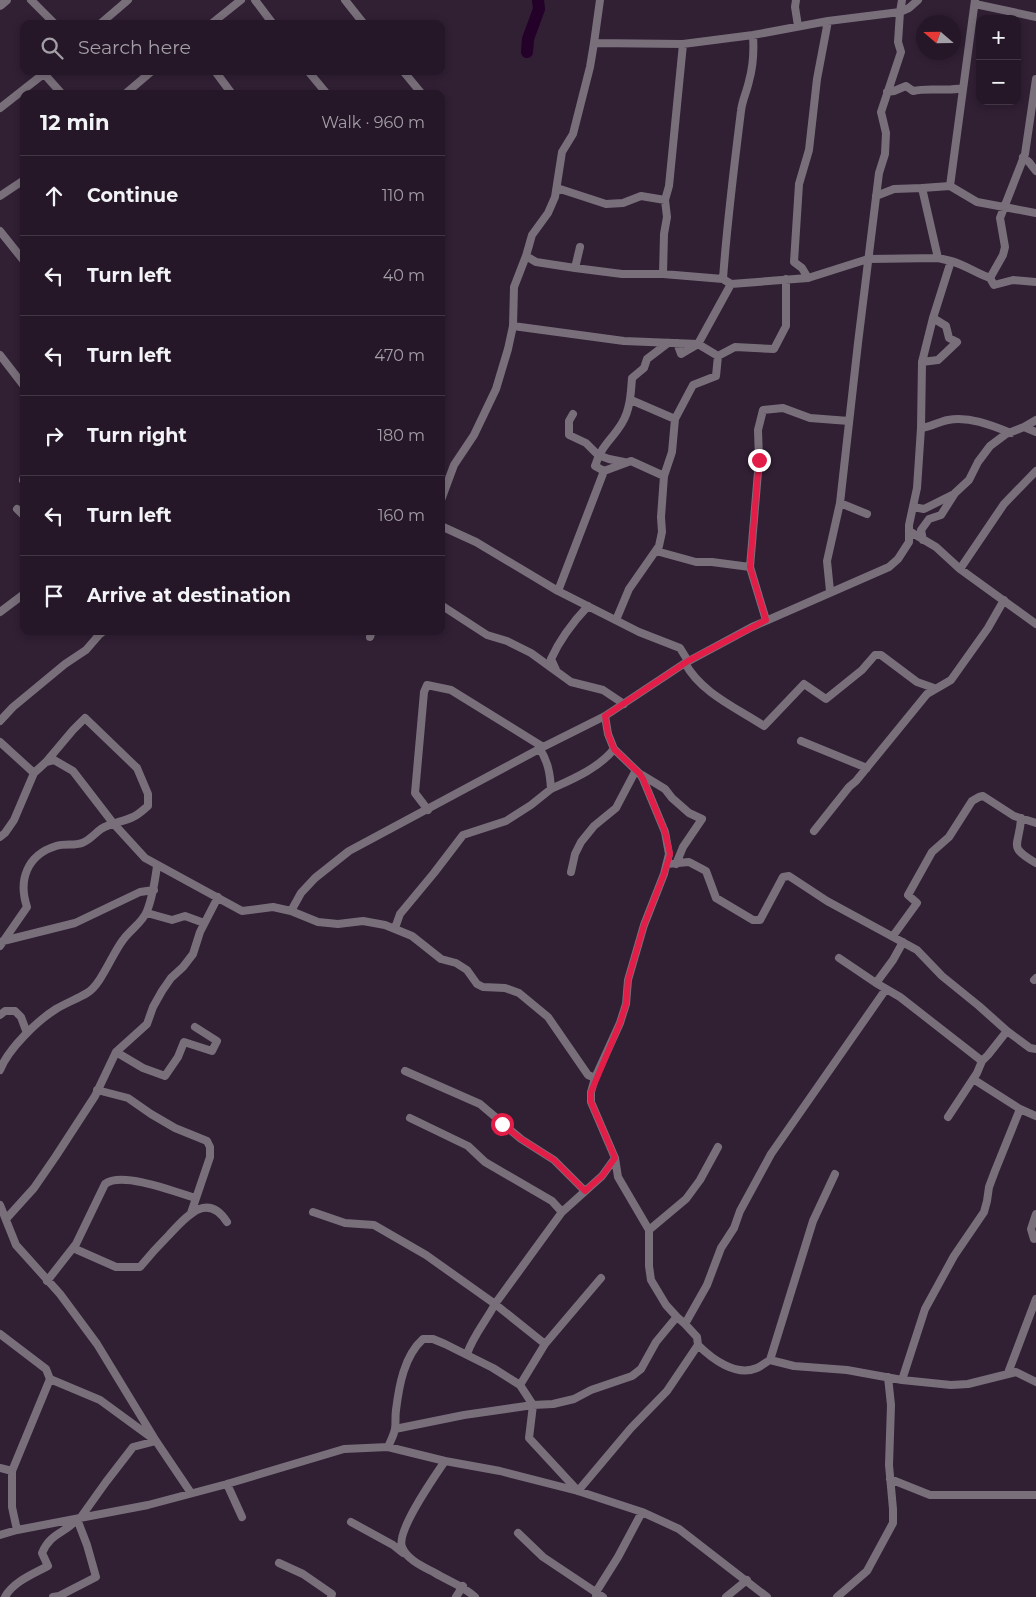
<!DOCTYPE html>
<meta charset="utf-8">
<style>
body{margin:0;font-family:Montserrat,sans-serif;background:#2d202f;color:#f1f3f6}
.controls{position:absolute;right:15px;top:15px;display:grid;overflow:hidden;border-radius:10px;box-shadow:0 2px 8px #0003}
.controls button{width:45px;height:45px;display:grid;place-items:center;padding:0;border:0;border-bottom:1px solid #423644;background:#251727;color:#f1f3f6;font:25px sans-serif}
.compass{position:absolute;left:916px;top:15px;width:45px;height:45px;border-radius:50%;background:#251727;box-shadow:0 2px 8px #0003;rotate:290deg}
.stop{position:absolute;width:15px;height:15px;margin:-11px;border:4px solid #e11d48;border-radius:50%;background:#fff}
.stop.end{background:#e11d48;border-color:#fff;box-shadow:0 1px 5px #0008}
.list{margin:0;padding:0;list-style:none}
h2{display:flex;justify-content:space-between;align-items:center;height:65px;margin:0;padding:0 20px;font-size:21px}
h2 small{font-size:16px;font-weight:400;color:#a39fa7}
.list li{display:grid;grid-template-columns:32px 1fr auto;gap:15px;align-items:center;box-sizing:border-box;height:80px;padding:0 20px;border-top:1px solid #423644}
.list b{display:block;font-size:19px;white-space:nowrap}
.list em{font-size:16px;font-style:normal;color:#a39fa7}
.icon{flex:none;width:28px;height:28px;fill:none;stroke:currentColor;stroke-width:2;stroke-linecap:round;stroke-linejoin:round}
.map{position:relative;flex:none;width:1036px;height:1597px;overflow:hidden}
.search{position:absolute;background:#251727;box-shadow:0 2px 8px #0003;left:20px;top:20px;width:425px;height:55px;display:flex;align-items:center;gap:12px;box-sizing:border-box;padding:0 18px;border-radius:10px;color:#a39fa7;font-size:19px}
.panel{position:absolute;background:#251727;box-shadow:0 2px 8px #0003;left:20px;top:90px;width:425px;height:545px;border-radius:10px}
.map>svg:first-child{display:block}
</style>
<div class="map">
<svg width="1036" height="1597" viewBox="0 0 1036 1597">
<rect width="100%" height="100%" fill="#311f34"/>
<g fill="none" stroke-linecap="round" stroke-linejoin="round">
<!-- river -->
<path stroke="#230129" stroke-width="12" d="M527 52 528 39 539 9 538 0"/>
<!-- minor -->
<path stroke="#796f7b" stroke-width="8" d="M31 0 55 24
M255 0 273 24
M345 0 364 24
M796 0 795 7 798 26
M975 4 1036 17
M828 21 817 79 809 150 799 184 794 262 802 268 808 278 868 259 938 258
M100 24 128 0
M211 24 241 0
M753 35C754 50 753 67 749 81 747 91 742 101 741 111 734 167 727 222 723 279L731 284 808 278
M594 43 600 0
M47 71 46 76 62 94
M215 71 232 94
M308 71 327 94
M403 71 422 94
M887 92 894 91 906 86 913 91C930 87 946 92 963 88
M125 94 152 71
M0 108 46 72
M1023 157 1029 162 1036 171
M950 186 977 202 1036 213
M557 188 606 204 623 203 641 196 665 200
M0 196 24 180
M876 196 894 189 922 188
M0 231 24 261
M580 247 575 268 622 274H663L723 279
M951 261C963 264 978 274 990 278L994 285 1013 280 1036 282
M575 268 536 262 526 256 532 235 548 213 555 197 562 152 573 134 590 67 594 43 683 44 753 35 828 21 900 12 902 0
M663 274 664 234 667 217 665 200 669 186 683 44
M990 278 1003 255 1005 247 1000 218 1025 154 1036 79
M513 326 624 341 698 344 731 284
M677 343 681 354 698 344 718 356
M0 355 24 386
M922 362 938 360 957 342 949 338 946 326 933 318
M631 400 675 419
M573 414 569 421V435L586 443 598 455 609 459 624 462
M1024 427 1036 420
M921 428C931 427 938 422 948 420 969 416 991 425 1011 433
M604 471 595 466C602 444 612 440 622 423 630 410 631 393 632 378L644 368 647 359 668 343
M23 480 24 476
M441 500 454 465 474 435 496 389 508 349 513 326 514 287 526 256
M840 503 867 514
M913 507 924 509 954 494
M17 509 24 516
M441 526 476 542 558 591 639 632 680 648 688 661
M909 531 936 547 960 569 1036 624
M923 540 921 530 929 519 941 515 955 493 969 480 978 462 990 446 1006 434 1024 427 1036 432
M656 551 696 562H712L750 567
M960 569 1004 504 1036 471
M558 591 604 471 631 461 664 476
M830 591 827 561 840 503 858 343 879 173 885 154 886 133 881 112 901 52 898 42 900 12 909 8 918 0
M441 605 487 635 507 641 531 653 571 682 603 690 624 704
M0 612 24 594
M616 620 629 589 659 546 662 532 661 517 664 476 672 452 675 419 693 385 716 376 718 356 735 347 774 349 786 326V279
M766 620 750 567 759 460 758 430 763 410 783 408 810 418 849 421
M370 637 372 631
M685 663C701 693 737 708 764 726L804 684 826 699 862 670 875 655H881L917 682 934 688
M556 670 551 659C560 639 573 622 588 606
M0 721 13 707 65 664 86 650 99 635 104 631
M801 741 867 768
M0 742 34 773
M642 775 665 789 672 798 689 813 702 819 683 847 676 864
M551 789C573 779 599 768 614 749
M428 810 415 793 424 692 427 685 451 690 543 747
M1021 818C1020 846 1006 846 1036 863
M814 831 849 787 856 781 927 694 951 680 988 628 1004 600
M0 837 5 833 14 820 34 773 46 762 54 760 73 771 113 823 145 858 242 911 273 907 291 911 318 922 338 924 363 921 385 925 412 936 441 959 456 963 467 970 477 984 483 987 505 988 519 993 548 1017 588 1075 595 1078 591 1092V1102L615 1158 618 1177 649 1230V1266L651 1280 666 1305 677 1317
M667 864 689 862 706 871 716 898 753 920H760L783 877 789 876 827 901 917 950 942 976 979 1006 1007 1031 988 1055 982 1061 977 1073 948 1117
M571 872 575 854 581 842 594 826 616 808 636 770
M291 911 301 893 315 878 349 851 543 747 605 716 685 663 752 627 889 567 898 559 909 542V525L917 488 921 428 922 362 933 318 951 261 938 258 922 188 950 186 975 0
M147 913 172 920 185 916 204 923
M395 928 400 914 434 873 463 835 506 821 531 805 551 789C550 773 548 762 540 749
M893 936 917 903 908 895 932 852 949 837 972 801 979 797 983 796 1014 816 1036 823
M3 941 75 923 140 892 154 890
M0 946 27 907C18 880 27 855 56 846 65 843 74 846 82 843 90 840 94 834 101 829 111 823 122 822 133 817 138 815 143 810 148 806V794L137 768 85 718 73 730 46 762
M839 958 876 983 900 997 982 1061
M1034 980 1036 978
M876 983 893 960 903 942
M0 1015 5 1011H15L21 1017 27 1033
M1007 1031 1030 1048 1036 1049
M116 1052 143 1068 165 1076 178 1057 184 1042 212 1051 217 1041 195 1027
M0 1070C8 1049 37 1021 56 1009 66 1003 77 999 87 993 101 985 112 954 123 940 130 930 143 922 147 911 153 896 155 881 157 866
M405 1071 480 1104 521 1139 554 1160 585 1191
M595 1078 620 1023 626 1004 628 980 644 925 664 874 669 854 665 832 643 779 640 774 614 749 608 734 605 716
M973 1079 1020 1109 1036 1116
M97 1090 128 1098 151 1114 175 1128 207 1141 210 1147V1157L191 1213
M410 1118 468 1146 485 1162 552 1201 562 1212
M0 1205 16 1245 60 1294 97 1344 156 1441 191 1493
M313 1212 345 1223 374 1225 426 1255 495 1304 545 1344
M6 1219 34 1188 56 1156 95 1096 116 1052 147 1024 153 1007 162 991 171 978 183 967 193 954 200 932 218 897
M649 1230 686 1199 700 1180 718 1147
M1034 1239 1031 1229 1036 1214
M73 1248 116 1267H140C149 1256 159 1245 169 1235 186 1217 207 1191 227 1222
M47 1281 76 1244 105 1184C122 1171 176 1192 195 1198
M685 1324 697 1337 698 1345C712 1359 736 1377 757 1368 762 1366 766 1362 770 1360L794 1366 847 1370 902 1380 951 1385 968 1384 1016 1372 1036 1382
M0 1334 46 1369 50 1379 100 1400 152 1438
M467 1354C473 1336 486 1321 495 1304L562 1212 602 1176 615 1158
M770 1360 813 1221 835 1174
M1008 1373 1036 1299
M902 1380 925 1309 954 1256 984 1212 987 1201 989 1187 995 1171 1020 1109
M520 1385 545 1344 601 1278
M395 1429 464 1415 533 1405 553 1404 574 1399 591 1390 632 1376 641 1369 656 1342 675 1319 677 1317 685 1324 707 1285 721 1248 734 1228 740 1211 771 1154 886 989
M388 1447C390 1442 394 1435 395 1429 396 1423 395 1416 396 1410 399 1386 404 1356 423 1339H433L445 1344 493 1368 520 1385 533 1405 529 1438 578 1491 631 1428 667 1391 698 1345
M445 1461C435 1476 396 1531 402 1547 407 1560 424 1567 435 1573 450 1582 462 1585 475 1597
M0 1468 12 1471V1507L17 1530
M12 1471 50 1379
M890 1479 930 1495H1036
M227 1484 242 1517
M81 1517 106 1482 133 1447 156 1441
M351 1522 393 1545 403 1553
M518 1533 543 1557 603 1597
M0 1535 17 1530 148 1505 227 1484 344 1449 388 1447 445 1461 500 1471 578 1491 642 1512 679 1529 767 1597
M279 1563 303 1574 332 1594 331 1597
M596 1595V1592L618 1557 642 1512
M5 1597C13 1582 33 1574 48 1566L42 1553C51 1532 65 1534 77 1519L87 1545 96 1577 59 1596 53 1597
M456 1597 463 1586
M726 1597 747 1580
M837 1597 867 1571 893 1523V1509L889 1465 891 1405 888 1377"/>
<!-- tertiary -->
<path stroke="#796f7b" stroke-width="10" d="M0 5 6 0"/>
</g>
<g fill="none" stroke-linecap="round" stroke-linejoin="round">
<!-- route -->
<path stroke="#e11d48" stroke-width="6" d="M502 1124 521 1139 554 1160 585 1191 602 1176 615 1158 591 1102V1092L620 1023 626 1004 628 980 644 925 664 874 670 854 665 832 643 779 640 774 614 749 608 734 605 716 688 661 766 620 750 567 759 460"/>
</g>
</svg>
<div class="controls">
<button>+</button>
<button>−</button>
</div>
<svg class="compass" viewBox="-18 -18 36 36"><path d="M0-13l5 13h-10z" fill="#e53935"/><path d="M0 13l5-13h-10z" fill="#a39fa7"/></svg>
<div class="stop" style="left:502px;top:1124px"></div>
<div class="stop end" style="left:759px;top:460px"></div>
<div class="search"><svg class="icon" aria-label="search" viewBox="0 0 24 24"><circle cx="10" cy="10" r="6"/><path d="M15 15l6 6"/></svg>Search here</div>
<section class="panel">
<h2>12 min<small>Walk · 960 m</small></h2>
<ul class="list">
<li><svg class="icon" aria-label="ahead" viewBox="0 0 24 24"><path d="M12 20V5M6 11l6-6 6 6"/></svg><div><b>Continue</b></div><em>110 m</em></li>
<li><svg class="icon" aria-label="left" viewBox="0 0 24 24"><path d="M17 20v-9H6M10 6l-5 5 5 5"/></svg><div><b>Turn left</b></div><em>40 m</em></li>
<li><svg class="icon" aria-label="left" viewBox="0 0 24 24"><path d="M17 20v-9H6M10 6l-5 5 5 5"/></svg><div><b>Turn left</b></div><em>470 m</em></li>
<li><svg class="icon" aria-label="right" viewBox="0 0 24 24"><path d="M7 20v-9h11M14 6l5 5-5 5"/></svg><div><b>Turn right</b></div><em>180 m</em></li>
<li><svg class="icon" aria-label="left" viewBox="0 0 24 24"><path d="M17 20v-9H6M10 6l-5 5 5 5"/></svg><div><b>Turn left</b></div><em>160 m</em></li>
<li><svg class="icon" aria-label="arrive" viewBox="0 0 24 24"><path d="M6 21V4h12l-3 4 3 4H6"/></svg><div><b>Arrive at destination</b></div></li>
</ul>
</section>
</div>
